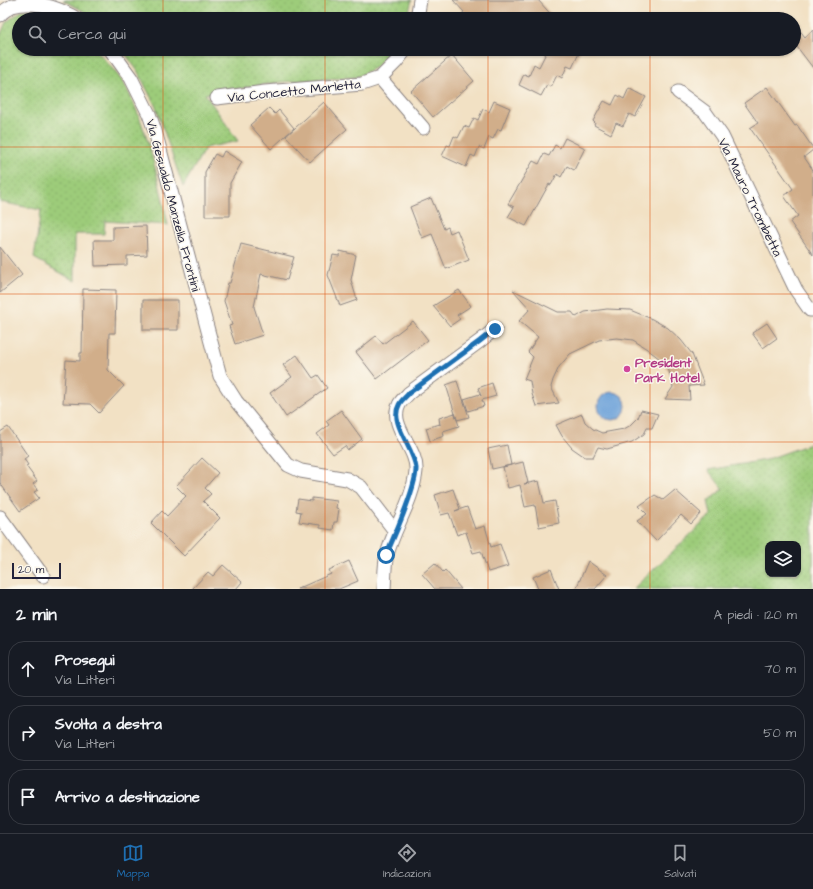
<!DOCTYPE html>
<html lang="it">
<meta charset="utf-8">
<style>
body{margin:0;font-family:"Architects Daughter",sans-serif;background:#242831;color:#f1f3f6}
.controls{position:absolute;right:12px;bottom:12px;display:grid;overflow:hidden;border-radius:8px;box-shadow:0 1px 3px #0004}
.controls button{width:36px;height:36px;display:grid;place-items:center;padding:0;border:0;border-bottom:1px solid #363941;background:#171b24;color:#f1f3f6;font:20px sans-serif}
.scale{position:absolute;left:12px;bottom:10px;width:49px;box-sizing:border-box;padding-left:4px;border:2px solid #22223b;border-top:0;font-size:11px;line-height:14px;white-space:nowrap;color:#22223b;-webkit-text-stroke:3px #fbf7ec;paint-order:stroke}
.stop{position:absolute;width:12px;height:12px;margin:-9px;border:3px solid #1f6fb2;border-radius:50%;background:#fff}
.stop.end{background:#1f6fb2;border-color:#fff;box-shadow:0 1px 4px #0008}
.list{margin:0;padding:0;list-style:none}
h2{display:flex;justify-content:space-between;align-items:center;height:52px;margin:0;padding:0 16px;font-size:17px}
h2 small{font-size:13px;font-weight:400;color:#9ea1a6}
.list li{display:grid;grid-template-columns:26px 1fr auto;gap:12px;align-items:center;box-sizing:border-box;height:56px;margin:0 8px 8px;padding:0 8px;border:1px solid #363941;border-radius:16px}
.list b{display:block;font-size:15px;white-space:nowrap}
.list p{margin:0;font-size:13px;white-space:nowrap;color:#9ea1a6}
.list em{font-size:13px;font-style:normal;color:#9ea1a6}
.icon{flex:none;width:22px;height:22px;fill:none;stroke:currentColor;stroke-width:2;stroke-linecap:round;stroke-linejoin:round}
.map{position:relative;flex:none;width:813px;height:589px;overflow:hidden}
.search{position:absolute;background:#171b24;box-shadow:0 1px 3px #0004;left:12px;right:12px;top:12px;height:44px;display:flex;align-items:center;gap:10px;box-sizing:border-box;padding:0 14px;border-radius:22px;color:#9ea1a6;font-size:15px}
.sheet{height:244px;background:#171b24}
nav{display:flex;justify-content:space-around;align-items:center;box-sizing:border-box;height:56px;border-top:1px solid #363941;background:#171b24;font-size:11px;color:#9ea1a6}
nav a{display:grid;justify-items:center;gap:2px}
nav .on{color:#1f6fb2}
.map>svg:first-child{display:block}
</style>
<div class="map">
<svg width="813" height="589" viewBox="0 0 813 589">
<defs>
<pattern id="grass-dots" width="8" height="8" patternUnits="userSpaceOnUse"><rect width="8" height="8" fill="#9dcc7a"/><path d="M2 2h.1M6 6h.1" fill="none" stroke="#87af6a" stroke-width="1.8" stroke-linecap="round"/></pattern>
</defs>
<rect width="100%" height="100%" fill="#fbf7ec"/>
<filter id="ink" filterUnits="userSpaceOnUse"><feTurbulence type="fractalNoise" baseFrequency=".025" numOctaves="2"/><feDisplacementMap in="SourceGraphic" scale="8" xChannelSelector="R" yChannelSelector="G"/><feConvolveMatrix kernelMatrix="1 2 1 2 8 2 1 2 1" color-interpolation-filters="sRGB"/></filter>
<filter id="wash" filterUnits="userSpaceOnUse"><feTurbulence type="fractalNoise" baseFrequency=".012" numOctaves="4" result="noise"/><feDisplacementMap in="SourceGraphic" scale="16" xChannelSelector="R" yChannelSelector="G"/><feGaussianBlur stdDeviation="0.9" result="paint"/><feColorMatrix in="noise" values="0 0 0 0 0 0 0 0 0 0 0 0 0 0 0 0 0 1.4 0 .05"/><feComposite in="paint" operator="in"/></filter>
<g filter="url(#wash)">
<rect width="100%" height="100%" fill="#f2e1c4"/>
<!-- grass -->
<path fill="url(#grass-dots)" stroke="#60775a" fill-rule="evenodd" d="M63 0H412L407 19H94L87 13Z
M23 10H40L60 19H19V49H95C104 59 120 76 126 87 147 127 159 181 168 225L105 221 104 234H75V281L34 258 41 210 0 202V36L6 22Z
M122 49H391L376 67 357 77 281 82 205 94 238 141 205 148 183 187 156 107 137 70Z
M813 443V589H633L711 515 708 501 723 489 708 470 765 460ZM768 544H798V574H768Z"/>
<!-- water -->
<path fill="#6ca1d9" stroke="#47628a" d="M598 406a14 14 0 1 1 28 0a14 14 0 1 1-28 0Z"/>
<g id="blocks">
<!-- building -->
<path fill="#d1ae8a" d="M453 0H538L555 19H456L464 12Z
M794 23 805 37 813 30V68L794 43Z
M548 49H581L572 68 567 66 562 78 557 75 551 87 547 85 541 96 519 85 524 74 529 76 534 64 539 67Z
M452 55 474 81 433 117 411 91Z
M767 87 795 126 797 125 813 148V150L804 157 813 170V255L790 222 798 216 784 196 793 189 750 128 758 123 744 103Z
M629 88 646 97 635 117 629 114 623 126 616 123 611 134 594 125 595 123 593 121 604 101 612 105 617 95 624 99Z
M494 101 510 108 501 130 498 129 493 139 489 137 484 149 479 147 475 157 471 155 466 167 442 156 447 145 450 146 454 136 458 138 464 126 469 128 474 118 478 120 483 109 489 112Z
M324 102 347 129 310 162 286 136Z
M269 108 275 114 279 110 294 128 271 149 250 125Z
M565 138 585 148 574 170 567 166 561 177 557 174 551 185 549 184 526 226 508 217 514 207 508 204 533 161 539 164 544 154 549 156 555 145 560 148Z
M224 151 242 162 230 183V216H205V172L215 154 221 157Z
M431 198 444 229 448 227 450 233 457 230 469 260 446 269 432 234 422 238 410 207Z
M146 226 147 255 127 256V265L95 266 94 240H113V227Z
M241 244 294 257 287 280 261 274 254 307 263 335 235 344 229 326 232 325 224 301 228 283H230Z
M0 247 22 275 0 293Z
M340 251 356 255 351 280 357 300 340 306 328 275 333 255 339 256Z
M83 289 116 290 115 333H109L108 370 124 386 99 413 90 404 63 403 66 360 80 361V353H82Z
M459 290 471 306 457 315 460 319 450 326 433 306Z
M513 290 558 312H572L576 317 585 312 607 309 630 310 652 319 668 328 681 340 692 354 704 385 689 386 690 400 665 399 673 387 669 371 660 359 647 349 633 340 617 338 599 340 570 354 559 367 553 380 551 387 559 403 536 406 532 394 530 381 524 379 533 357 528 352 538 337 519 321 530 309Z
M143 300H178V330H143Z
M413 321 428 340 377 379 356 352 376 336 383 344Z
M767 323 777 338 763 348 752 333Z
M297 355 313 378 318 375 327 388 286 417 270 393 292 377 283 365Z
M457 381 469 417 457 420 446 385Z
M492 383 496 396 482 400 484 406 468 411 464 399 480 394 481 396 478 388Z
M341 410 362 439 348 450 345 446 333 454 317 434 329 425 326 421Z
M641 410 658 414 652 428H647L644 434 632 442 607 449 598 447 593 457H585L572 448 562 436 556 425 582 414 585 422 593 429 602 433 624 429 631 425 638 418Z
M455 413 459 426 443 431 444 436 430 441 426 428 440 424V425L439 418Z
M8 427 28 456 24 459 28 465 26 466 37 481 33 484 38 490 34 492 39 498 20 511 0 483V432Z
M507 445 511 465 492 469 488 449Z
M202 458 218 473 205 488 211 494 203 501 220 518 184 556 151 523 162 511 167 516 186 496 176 486Z
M523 462 528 483 524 484 539 481 544 503 555 501 559 523 539 527 535 505 525 507 520 485 508 488 503 467Z
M453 489 460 509 455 511 467 507 475 529 485 526 491 547 500 544 508 566 488 572 481 551 473 553 466 532 457 535 449 513 441 515 435 495Z
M675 490 701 513 691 524 681 515 656 541 637 521 647 514 639 506 655 495 663 500Z
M312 498 337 501 336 508 339 509 337 522H334L333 530 320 528V525L299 522 301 512 296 511 298 499 312 501Z
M349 561 358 581 339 589H297L331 574 329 570Z
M588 561 607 575 595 589H576Z
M435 563 443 572 445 570 461 589H435L422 574Z
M223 565 242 582 236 589H192L208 572 213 576Z
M551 569 559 589H538L533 577Z"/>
</g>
</g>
<g filter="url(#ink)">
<use href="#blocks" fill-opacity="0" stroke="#8a8280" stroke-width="1"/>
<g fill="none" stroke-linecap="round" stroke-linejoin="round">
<defs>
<path id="street" d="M0 15C3 11 7 9 12 6 35 0 57 7 77 19
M417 19 420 0
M110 49 131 78 149 114 155 131 220 376 236 401 288 465 301 471 347 479 361 487 395 531
M380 78 423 128
M678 92 705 112 722 136 796 290 810 310H813
M217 98 265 92 362 84 380 78 396 62 406 49
M0 517 43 576
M384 589C385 578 384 566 387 555 394 527 413 501 416 471 418 449 388 425 399 405 401 400 406 397 409 393L480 341 495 329"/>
</defs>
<!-- street casing -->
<use href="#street" stroke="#8a8280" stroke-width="15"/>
<!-- street -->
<use href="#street" stroke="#fff" stroke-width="13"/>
</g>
</g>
<g fill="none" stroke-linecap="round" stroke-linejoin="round" filter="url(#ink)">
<!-- route -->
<path stroke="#1f6fb2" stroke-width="5" d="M386 555C394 537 417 485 416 468 414 448 389 423 399 405 401 400 406 397 409 393L480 341 495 329"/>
</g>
<!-- grid -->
<path fill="none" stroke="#de560e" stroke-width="1" stroke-opacity="0.55" d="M163 0V19M325 0V19M488 0V19M650 0V19M163 49V589M325 49V589M488 49V589M650 49V589M0 147H813M0 294H813M0 442H813"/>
<!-- markers -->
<circle fill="#d1479c" stroke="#fbf7ec" stroke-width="1.5" cx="627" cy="369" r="4"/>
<g text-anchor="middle" stroke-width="3" stroke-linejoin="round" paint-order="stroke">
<!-- street labels -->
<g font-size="13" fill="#22223b" stroke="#fbf7ec">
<text transform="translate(294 90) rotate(-6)" y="5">Via Concetto Marletta</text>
<text transform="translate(751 197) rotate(64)" y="5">Via Mauro Trombetta</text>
<text transform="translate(174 205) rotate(75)" y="5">Via Gesualdo Manzella Frontini</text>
</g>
<!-- hotel labels -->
<g font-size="13" font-weight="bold" fill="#b23c85" stroke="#fbf7ec" text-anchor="start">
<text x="635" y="367">President<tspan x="635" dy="15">Park Hotel</tspan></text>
</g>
</g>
</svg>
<div class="controls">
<button><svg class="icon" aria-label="layers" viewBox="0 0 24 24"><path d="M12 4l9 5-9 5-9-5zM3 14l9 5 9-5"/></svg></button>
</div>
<div class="scale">20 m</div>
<div class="stop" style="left:386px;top:555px"></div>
<div class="stop end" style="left:495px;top:329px"></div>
<div class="search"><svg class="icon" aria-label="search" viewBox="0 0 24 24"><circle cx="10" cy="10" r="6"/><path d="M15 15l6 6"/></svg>Cerca qui</div>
</div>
<section class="sheet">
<h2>2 min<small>A piedi · 120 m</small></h2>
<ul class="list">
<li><svg class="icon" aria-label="ahead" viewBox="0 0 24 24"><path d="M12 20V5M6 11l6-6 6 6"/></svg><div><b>Prosegui</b><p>Via Litteri</p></div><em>70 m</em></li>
<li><svg class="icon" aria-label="right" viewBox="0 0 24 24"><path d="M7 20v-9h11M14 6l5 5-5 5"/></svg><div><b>Svolta a destra</b><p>Via Litteri</p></div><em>50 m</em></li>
<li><svg class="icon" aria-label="arrive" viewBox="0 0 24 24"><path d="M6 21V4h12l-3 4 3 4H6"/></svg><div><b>Arrivo a destinazione</b></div></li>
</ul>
</section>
<nav>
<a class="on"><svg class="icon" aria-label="map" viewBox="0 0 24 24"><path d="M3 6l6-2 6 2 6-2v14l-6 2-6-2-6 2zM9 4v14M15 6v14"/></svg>Mappa</a>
<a><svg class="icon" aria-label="directions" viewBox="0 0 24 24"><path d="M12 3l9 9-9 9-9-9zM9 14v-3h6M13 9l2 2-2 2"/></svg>Indicazioni</a>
<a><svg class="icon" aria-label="saved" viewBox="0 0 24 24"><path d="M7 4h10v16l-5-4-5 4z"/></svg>Salvati</a>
</nav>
